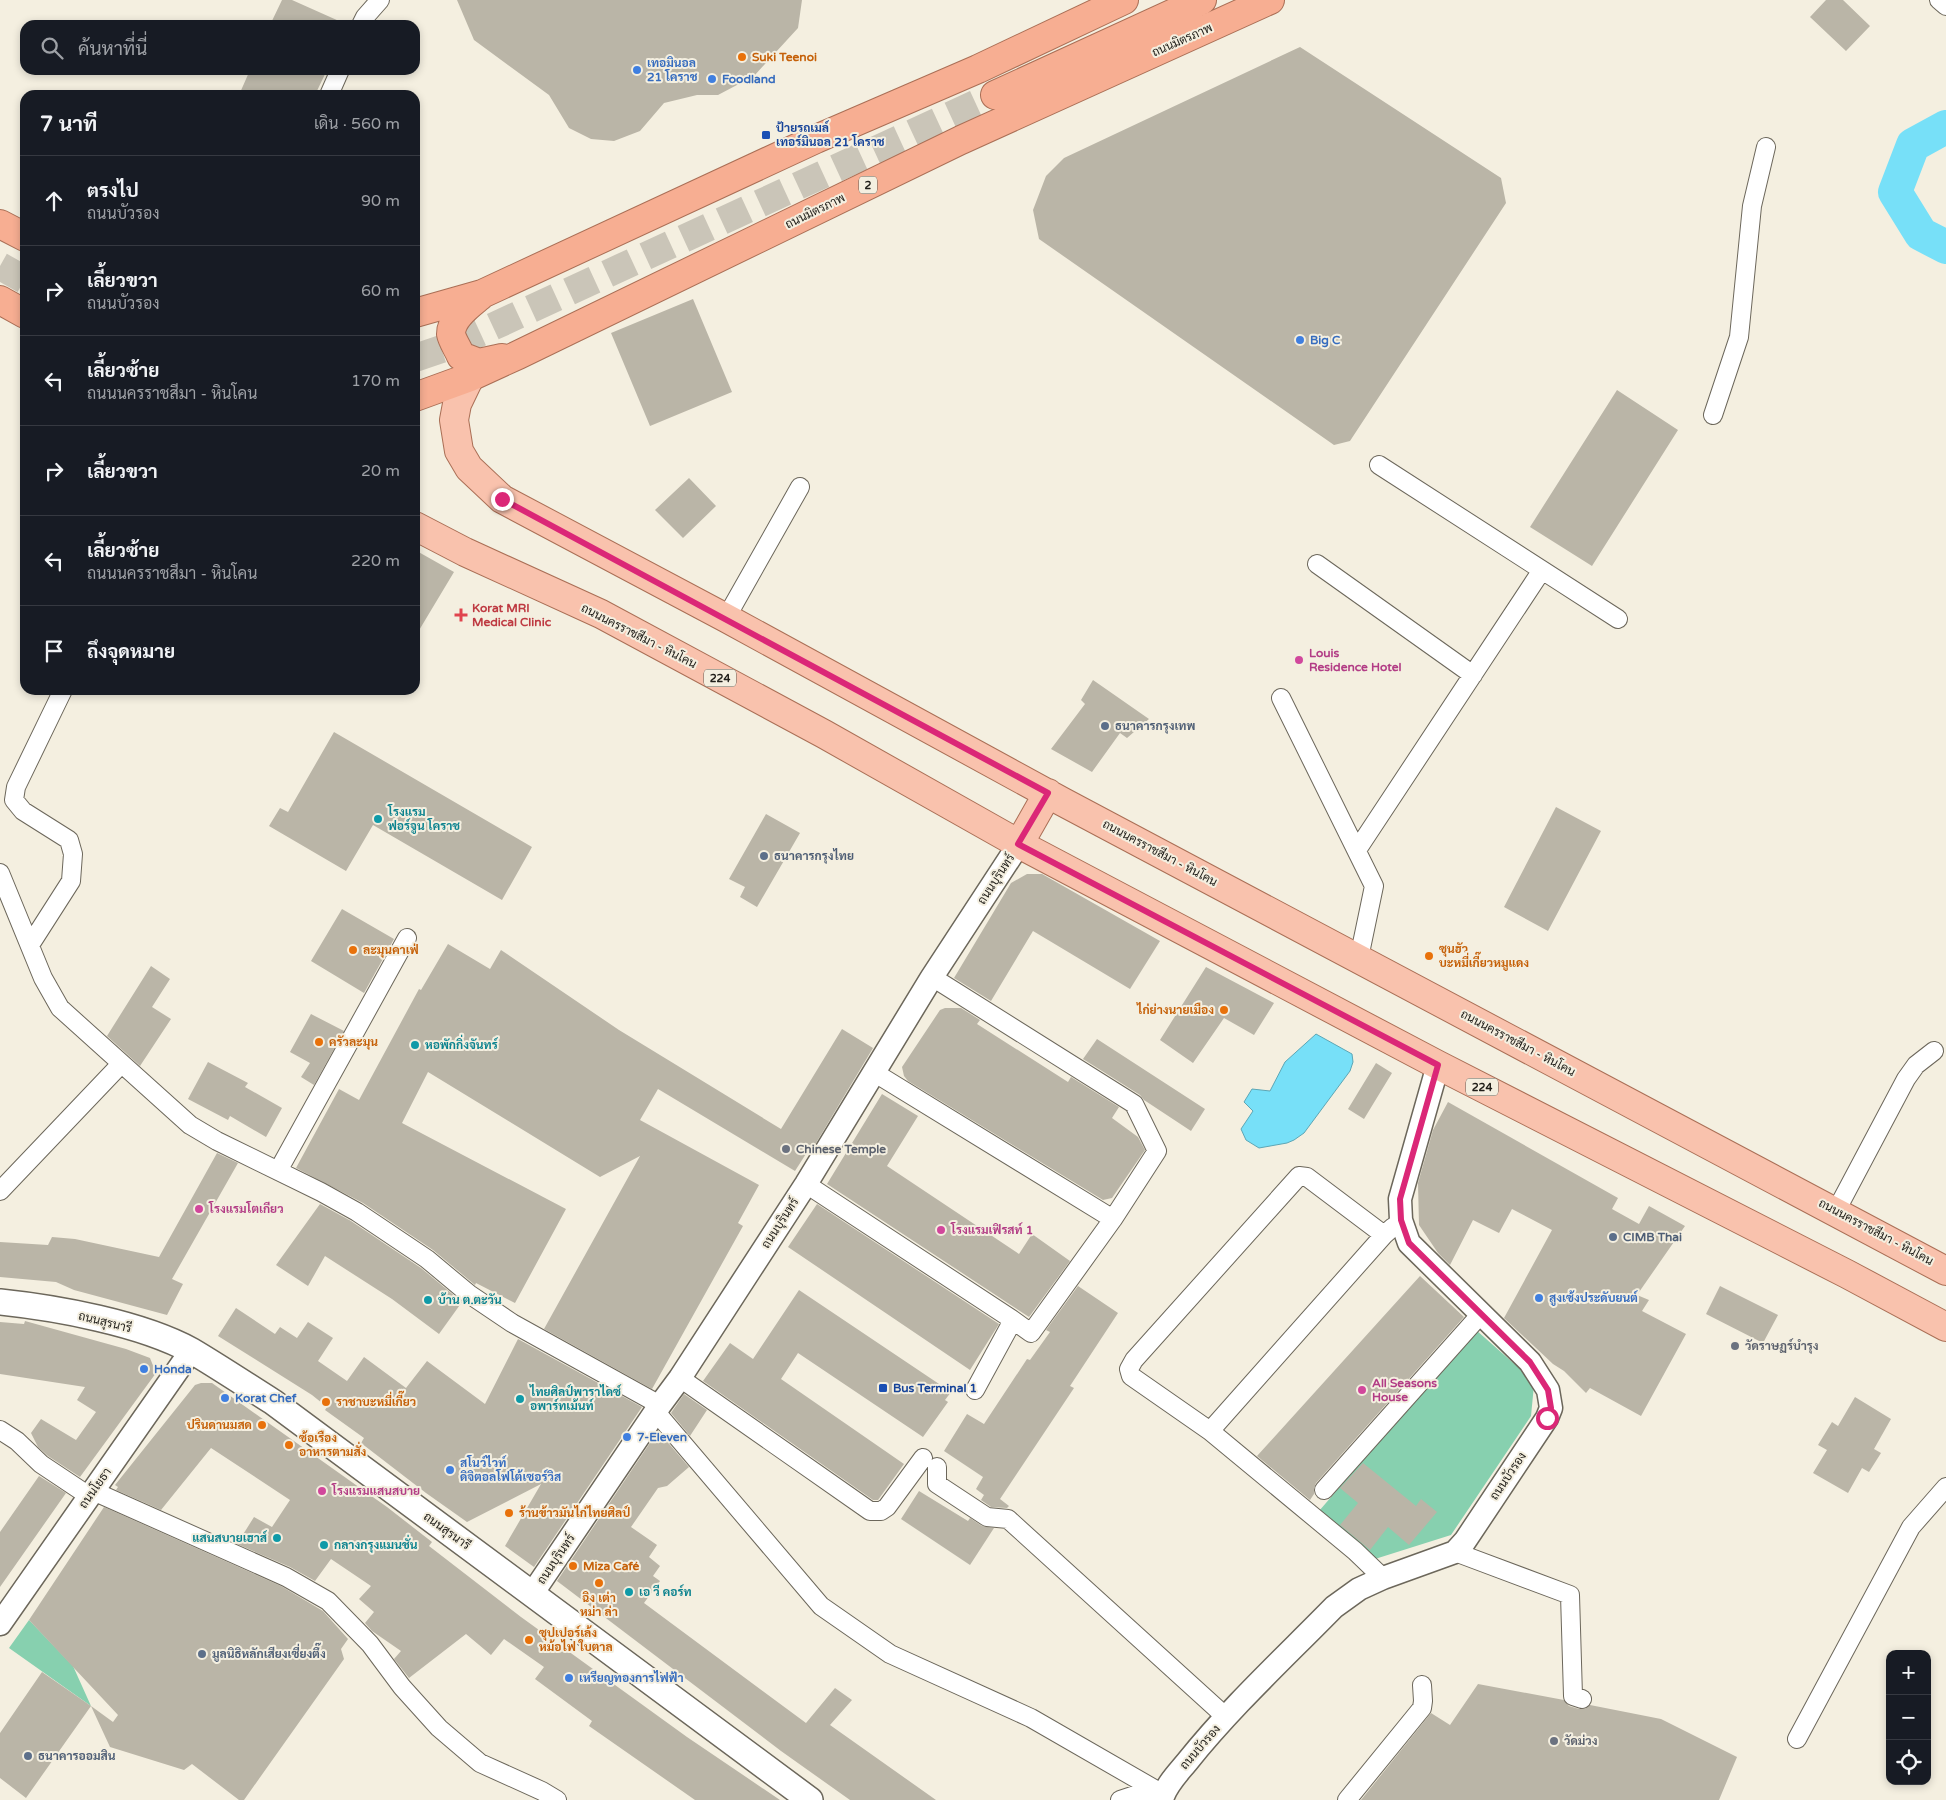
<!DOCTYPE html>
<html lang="th">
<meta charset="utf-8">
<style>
body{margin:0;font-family:"Varela Round",Sarabun,sans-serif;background:#242831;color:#f1f3f6}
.controls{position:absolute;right:15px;bottom:15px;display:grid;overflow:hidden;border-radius:10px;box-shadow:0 2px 8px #0003}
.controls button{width:45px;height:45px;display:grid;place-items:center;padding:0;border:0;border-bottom:1px solid #363941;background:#171b24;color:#f1f3f6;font:25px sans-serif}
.stop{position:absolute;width:15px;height:15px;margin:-11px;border:4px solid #db2777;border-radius:50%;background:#fff}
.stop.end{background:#db2777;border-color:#fff;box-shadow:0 1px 5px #0008}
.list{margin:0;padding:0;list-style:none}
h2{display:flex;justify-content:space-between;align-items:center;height:65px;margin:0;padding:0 20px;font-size:21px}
h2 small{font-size:16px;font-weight:400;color:#9ea1a6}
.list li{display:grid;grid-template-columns:32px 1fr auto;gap:15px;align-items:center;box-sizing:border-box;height:90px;padding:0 20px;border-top:1px solid #363941}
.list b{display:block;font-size:19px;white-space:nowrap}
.list p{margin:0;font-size:16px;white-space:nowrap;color:#9ea1a6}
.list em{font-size:16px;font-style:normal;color:#9ea1a6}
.icon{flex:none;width:28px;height:28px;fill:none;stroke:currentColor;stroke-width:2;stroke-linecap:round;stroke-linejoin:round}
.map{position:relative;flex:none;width:1946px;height:1800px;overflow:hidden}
.search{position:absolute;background:#171b24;box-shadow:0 2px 8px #0003;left:20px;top:20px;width:400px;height:55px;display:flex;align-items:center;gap:12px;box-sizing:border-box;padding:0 18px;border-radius:15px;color:#9ea1a6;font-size:19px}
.panel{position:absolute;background:#171b24;box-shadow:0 2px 8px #0003;left:20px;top:90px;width:400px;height:605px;border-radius:15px}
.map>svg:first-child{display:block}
</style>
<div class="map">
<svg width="1946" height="1800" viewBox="0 0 1946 1800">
<rect width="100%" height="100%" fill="#f4efe0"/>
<!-- green -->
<path fill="#87d0af" d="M1476 1330 1529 1377 1534 1385 1531 1416 1451 1535 1375 1559 1319 1511Z
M29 1620 73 1666 91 1706 9 1648Z"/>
<!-- water -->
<path fill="#77e0f8" stroke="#5da6b5" d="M1316 1034 1352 1054 1353 1062 1350 1071 1304 1133 1294 1140 1287 1143 1259 1148 1246 1140 1241 1129 1253 1111 1244 1102 1252 1089 1270 1091 1285 1062Z"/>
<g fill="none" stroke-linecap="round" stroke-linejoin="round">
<!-- river -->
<path stroke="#77e0f8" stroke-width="34" d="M1946 127 1913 145 1895 192 1921 234 1946 247"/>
</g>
<!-- building -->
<path fill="#bab5a7" d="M282 0H292L348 25H270Z
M457 0H802L798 28 754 76 718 95H697L664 103 640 131 614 141 591 139 569 128 549 95 474 40Z
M1826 0H1843L1870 26 1846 51 1810 17Z
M1300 47 1501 178 1506 203 1350 441 1334 445 1039 239 1033 210 1046 176 1064 158Z
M250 70H327L315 95H239Z
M693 299 732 392 650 426 611 333Z
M1617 390 1678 430 1592 566 1530 527Z
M689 478 716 506 683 538 655 510Z
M415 550 454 572 415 637Z
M1093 680 1149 719 1127 738 1120 733 1092 772 1051 749 1085 704 1081 700Z
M334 732 532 847 502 900 373 825 346 871 269 826 280 808 288 812Z
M1556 807 1601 831 1548 931 1504 907Z
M766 814 800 833 757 907 740 897 745 887 729 879Z
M1027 874H1042L1160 941 1130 989 1033 931 991 1001 954 978 1011 883Z
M342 909 394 939 364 993 311 961Z
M448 944 490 969 501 950 619 1030 781 1129 842 1029 873 1048 813 1148 811 1146 795 1171 658 1089 640 1120 759 1185 738 1223 743 1226 652 1389 544 1329 640 1156 600 1177 428 1072 402 1123 566 1209 515 1303 476 1283 475 1285 433 1250 363 1203 296 1168 339 1089 359 1100 419 989 421 990Z
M151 966 170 979 152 1007 171 1019 140 1066 107 1036Z
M1206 967 1274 1003 1254 1035 1224 1018 1193 1063 1160 1040Z
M945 1008H961L980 1020 977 1024 1068 1082 1071 1077 1119 1107 1112 1118 1138 1137 1145 1150 1112 1198 1103 1200 908 1081 904 1076 902 1067 940 1010Z
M311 1014 344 1031 314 1085 301 1077 310 1063 290 1052Z
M1097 1039 1205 1109 1191 1131 1144 1100 1140 1095 1083 1059Z
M208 1062 248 1083 245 1087 282 1108 266 1137 230 1116 228 1120 188 1099Z
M1376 1063 1392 1073 1364 1119 1348 1109Z
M882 1094 918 1116 887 1166 1019 1254 1032 1234 1070 1261 1029 1317 827 1184Z
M1448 1102 1618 1198 1612 1209 1639 1224 1649 1206 1685 1226 1637 1295 1649 1300 1642 1311 1686 1334 1641 1416 1590 1388 1586 1393 1564 1371 1553 1364 1504 1318 1552 1230 1512 1209 1499 1233 1473 1220 1450 1265 1438 1253 1419 1225 1418 1183 1433 1130Z
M217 1153 238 1163 172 1279 183 1284 167 1315 74 1290 56 1282 0 1277V1242L48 1245 52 1237 75 1239 159 1257Z
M320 1204 351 1221 421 1268 462 1302 439 1334 392 1299 325 1256 308 1286 276 1265Z
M817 1204 999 1324 970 1370 788 1247Z
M1420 1276 1464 1317 1316 1483 1314 1488V1494L1310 1500 1257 1456Z
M1078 1286 1118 1313 1070 1386 1074 1388 1000 1499 1009 1506 1007 1508 991 1507 981 1500 984 1495 976 1489 983 1477 944 1451 967 1414 984 1424 1027 1359 1030 1360 1050 1332 1046 1330Z
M1720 1286 1778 1315 1763 1343 1706 1314Z
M799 1290 951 1392 945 1400 948 1402 923 1437 798 1353 781 1379 904 1464 878 1500H873L703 1381 730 1343 753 1359Z
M236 1308 275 1334 280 1327 297 1338 308 1322 333 1338 318 1361 347 1381 364 1357 406 1388 427 1361 485 1404 518 1339 642 1407 534 1567 505 1546 541 1484 467 1522 426 1493 361 1443 364 1438 325 1410 327 1407 312 1395 218 1336Z
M25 1321 126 1349 150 1358 156 1373 80 1477 48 1456 38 1447 31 1433 41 1419 76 1440 96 1412 77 1400 85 1387 0 1374V1322L24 1324Z
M201 1383H212L387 1507 432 1542 429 1546 521 1617 687 1737 780 1800H695L589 1726 592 1721 535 1679 544 1667 504 1639 491 1655 466 1634 409 1678 394 1659 401 1651 372 1631 365 1623 374 1612 359 1599 371 1586 331 1559 315 1581 290 1567 237 1544 254 1517 272 1527 290 1500 211 1448 161 1510 116 1490 118 1487 115 1485 195 1385Z
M684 1394 707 1410 690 1436 671 1413Z
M1855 1397 1891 1419 1874 1449 1881 1453 1869 1472 1862 1468 1848 1493 1813 1473 1827 1450 1818 1445 1832 1422 1838 1426Z
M658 1431 689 1467 667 1486 658 1488 631 1527 657 1545 649 1557 660 1566 653 1576 660 1581 644 1603 806 1723 835 1688 852 1700 830 1725 936 1800H850L781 1751 557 1581Z
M1363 1463 1416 1506 1421 1499 1437 1512 1409 1545 1388 1527 1370 1550 1340 1525 1358 1503 1340 1488Z
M39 1476 66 1493 0 1587V1532Z
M919 1491 968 1521 970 1518 982 1526 994 1528 970 1565 901 1519Z
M104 1507 281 1586 323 1611 348 1639 341 1649 344 1659 244 1800H239L192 1764 184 1770 110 1747 91 1706 113 1722 118 1715 29 1620Z
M42 1672 91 1706 26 1798 0 1778V1733Z
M1478 1684 1564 1700 1569 1706 1579 1709H1585L1590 1705 1661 1719 1737 1757 1719 1800H1361L1431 1713 1450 1725Z"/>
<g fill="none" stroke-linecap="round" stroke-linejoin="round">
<!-- trunk-tunnel -->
<path stroke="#cac5b8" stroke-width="28" stroke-dasharray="28 14" stroke-linecap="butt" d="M0 266 25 280
M415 358 453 345 995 95"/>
<defs>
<path id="minor" d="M1939 0 1946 6
M361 25 365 17 380 0
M329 95 340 70
M1713 415 1739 337 1752 206 1766 147
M1379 465 1618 619
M1317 564 1473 675
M726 618 800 487
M1281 698 1374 886 1359 958
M1357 850 1542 570
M0 873 43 978 60 1008 190 1125 217 1141 321 1192 357 1212 427 1259 469 1294 512 1323 660 1405
M30 945 71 881 73 854 69 840 23 811 14 800 16 787 63 690
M932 977 1134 1104 1157 1151 1113 1219 1031 1333 1013 1320 975 1390
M875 1073 1113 1219
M278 1171 407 938
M806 1184 1013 1320
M0 1191 121 1064
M1836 1211 1906 1079 1916 1065 1934 1051
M680 1378 870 1511H881L887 1507 923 1458
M656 1412 821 1606 890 1654 1031 1718 1163 1794
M0 1430 17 1441 41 1464 89 1496
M1210 1431 1384 1235 1393 1227
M937 1467V1484L987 1517 1008 1519 1226 1717
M1324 1490 1481 1314
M93 1491 286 1577 328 1601 370 1644 402 1687 439 1728 480 1763 542 1791 557 1800
M1455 1552 1570 1595 1573 1696 1582 1699
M1383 1578 1355 1551 1210 1431 1131 1376 1129 1369 1134 1360 1299 1176 1307 1177 1384 1235
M1797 1739 1911 1527 1946 1487
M1120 1800 1138 1794H1161
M1347 1800 1422 1708 1423 1701 1422 1685"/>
<path id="tertiary" d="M532 1594 660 1405 680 1378 806 1184 932 977 1019 844
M0 1624 191 1351
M1162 1800C1165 1786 1178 1773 1187 1762 1231 1707 1284 1658 1334 1607L1359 1589 1383 1578 1455 1552 1465 1541 1547 1418 1551 1408 1548 1390 1530 1362 1409 1243 1401 1220 1400 1199 1438 1065"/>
<path id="secondary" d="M0 1302C57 1308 141 1323 192 1351 219 1367 246 1385 273 1402L810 1800"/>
<path id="primary" d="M470 377 457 404 454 420 459 451 469 468 502 499 726 618 1063 802 1946 1271
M415 526 465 552 601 614 824 734 1019 844 1438 1065 1847 1274 1946 1327
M1019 844 1048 793"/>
<path id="trunk" d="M995 95 1202 0
M0 224 25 237
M479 297C468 306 451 318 451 334 452 340 458 349 461 356L479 363 502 358
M0 300 25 314
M415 313 482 294 816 139 978 69 1124 0
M415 397 470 377 518 355 961 140 1270 0"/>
</defs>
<!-- minor casing -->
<use href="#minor" stroke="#6c675b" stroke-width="20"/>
<!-- tertiary casing -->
<use href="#tertiary" stroke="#6c675b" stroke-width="25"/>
<!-- secondary casing -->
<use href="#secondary" stroke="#6c675b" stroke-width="28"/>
<!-- primary casing -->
<use href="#primary" stroke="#aa6f56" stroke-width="30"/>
<!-- trunk casing -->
<use href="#trunk" stroke="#aa6f56" stroke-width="30"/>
<!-- minor -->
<use href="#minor" stroke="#fff" stroke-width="18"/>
<!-- tertiary -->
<use href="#tertiary" stroke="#fff" stroke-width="22"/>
<!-- secondary -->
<use href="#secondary" stroke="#fff" stroke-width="25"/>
<!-- primary -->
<use href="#primary" stroke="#f9c2ad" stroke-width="28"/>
<!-- trunk -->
<use href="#trunk" stroke="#f7ae92" stroke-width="28"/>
</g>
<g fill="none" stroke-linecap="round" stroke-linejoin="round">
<!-- route -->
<path stroke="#db2777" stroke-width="6" d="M502 499 1048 793 1018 844 1438 1065 1400 1199 1401 1220 1409 1243 1530 1362 1548 1390 1551 1408 1547 1418"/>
</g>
<!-- markers -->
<g fill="#e8710a" stroke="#f4efe0" stroke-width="2">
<circle cx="742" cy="57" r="5"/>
<circle cx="353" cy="950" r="5"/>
<circle cx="1429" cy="956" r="5"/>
<circle cx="1224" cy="1010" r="5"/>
<circle cx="319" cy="1042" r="5"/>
<circle cx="326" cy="1402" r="5"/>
<circle cx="262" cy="1425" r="5"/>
<circle cx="289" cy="1445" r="5"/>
<circle cx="509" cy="1513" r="5"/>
<circle cx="573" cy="1566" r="5"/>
<circle cx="599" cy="1583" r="5"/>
<circle cx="529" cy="1640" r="5"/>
</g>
<g fill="#3f7fe0" stroke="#f4efe0" stroke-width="2">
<circle cx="637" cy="70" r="5"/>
<circle cx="712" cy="79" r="5"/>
<circle cx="1300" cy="340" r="5"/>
<circle cx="1539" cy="1298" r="5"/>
<circle cx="144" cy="1369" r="5"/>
<circle cx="225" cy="1398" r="5"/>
<circle cx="627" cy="1437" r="5"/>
<circle cx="450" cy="1470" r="5"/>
<circle cx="569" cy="1678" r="5"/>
</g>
<g fill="#1a4fb4" stroke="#f4efe0" stroke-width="2">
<rect x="761" y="130" width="10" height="10" rx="2.5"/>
<rect x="878" y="1383" width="10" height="10" rx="2.5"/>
</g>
<path fill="#e0444e" stroke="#f4efe0" stroke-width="2" d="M458.5 607.5h5v5h5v5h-5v5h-5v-5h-5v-5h5z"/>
<g fill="#d1479c" stroke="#f4efe0" stroke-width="2">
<circle cx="1299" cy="660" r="5"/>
<circle cx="199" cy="1209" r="5"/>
<circle cx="941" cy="1230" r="5"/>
<circle cx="1362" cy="1390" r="5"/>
<circle cx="322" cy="1491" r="5"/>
</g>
<g fill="#5c6f8a" stroke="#f4efe0" stroke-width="2">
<circle cx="1105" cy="726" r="5"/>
<circle cx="764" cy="856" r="5"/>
<circle cx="1613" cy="1237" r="5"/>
<circle cx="202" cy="1654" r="5"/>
<circle cx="28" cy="1756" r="5"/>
</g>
<g fill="#0f9aa8" stroke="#f4efe0" stroke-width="2">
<circle cx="378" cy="819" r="5"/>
<circle cx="415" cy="1045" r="5"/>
<circle cx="428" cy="1300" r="5"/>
<circle cx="520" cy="1399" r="5"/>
<circle cx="277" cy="1538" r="5"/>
<circle cx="324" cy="1545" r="5"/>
<circle cx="629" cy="1592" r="5"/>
</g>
<g fill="#6b7280" stroke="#f4efe0" stroke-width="2">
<circle cx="786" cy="1149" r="5"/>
<circle cx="1735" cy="1346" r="5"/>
<circle cx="1554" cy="1741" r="5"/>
</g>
<g text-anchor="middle" stroke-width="4" stroke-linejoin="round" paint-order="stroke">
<!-- shield labels -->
<g fill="#f4efe0" stroke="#605d55" stroke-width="1">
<rect x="859" y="176.5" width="18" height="17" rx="4"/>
<rect x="704" y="669.5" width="32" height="17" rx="4"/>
<rect x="1466" y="1078.5" width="32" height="17" rx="4"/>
</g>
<g font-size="11" font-weight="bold" fill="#201e19">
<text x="868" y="189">2</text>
<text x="720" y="682">224</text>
<text x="1482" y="1091">224</text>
</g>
<!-- street labels -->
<g font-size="12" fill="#201e19" stroke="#f4efe0">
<text transform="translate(1182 40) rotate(-24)" y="4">ถนนมิตรภาพ</text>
<text transform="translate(815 211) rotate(-26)" y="4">ถนนมิตรภาพ</text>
<text transform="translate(639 636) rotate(27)" y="4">ถนนนครราชสีมา - หินโคน</text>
<text transform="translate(1160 853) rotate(28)" y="4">ถนนนครราชสีมา - หินโคน</text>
<text transform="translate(996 879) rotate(-57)" y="4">ถนนบุรินทร์</text>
<text transform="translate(1518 1043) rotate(28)" y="4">ถนนนครราชสีมา - หินโคน</text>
<text transform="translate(780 1223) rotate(-57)" y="4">ถนนบุรินทร์</text>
<text transform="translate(1876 1232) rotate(28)" y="4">ถนนนครราชสีมา - หินโคน</text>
<text transform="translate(105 1322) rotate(14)" y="4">ถนนสุรนารี</text>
<text transform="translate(1508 1476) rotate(-56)" y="4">ถนนบัวรอง</text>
<text transform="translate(95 1488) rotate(-55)" y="4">ถนนโยธา</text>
<text transform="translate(447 1531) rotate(36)" y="4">ถนนสุรนารี</text>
<text transform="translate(556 1559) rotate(-56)" y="4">ถนนบุรินทร์</text>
<text transform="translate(1200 1747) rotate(-49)" y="4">ถนนบัวรอง</text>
</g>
<!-- food labels -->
<g font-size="12" font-weight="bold" fill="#c56008" stroke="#f4efe0" text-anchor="start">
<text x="752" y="61">Suki Teenoi</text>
<text x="1439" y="953">ซุนฮัว<tspan x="1439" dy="14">บะหมี่เกี๊ยวหมูแดง</tspan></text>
<text x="363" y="954">ละมุนคาเฟ่</text>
<text x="1214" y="1014" text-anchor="end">ไก่ย่างนายเมือง</text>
<text x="329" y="1046">ครัวละมุน</text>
<text x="336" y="1406">ราชาบะหมี่เกี๊ยว</text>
<text x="252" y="1429" text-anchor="end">ปรินดานมสด</text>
<text x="299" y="1442">ซ้อเรือง<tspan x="299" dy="14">อาหารตามสั่ง</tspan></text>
<text x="519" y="1517">ร้านข้าวมันไก่ไทยศิลป์</text>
<text x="583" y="1570">Miza Café</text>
<text x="599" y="1602" text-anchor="middle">ฉิง เต่า<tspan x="599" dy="14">หม่า ล่า</tspan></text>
<text x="539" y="1637">ซุปเปอร์เล้ง<tspan x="539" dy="14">หม้อไฟ ใบตาล</tspan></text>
</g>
<!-- shop labels -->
<g font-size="12" font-weight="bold" fill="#366cbe" stroke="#f4efe0" text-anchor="start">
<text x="647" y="67">เทอมินอล<tspan x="647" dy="14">21 โคราช</tspan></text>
<text x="722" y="83">Foodland</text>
<text x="1310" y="344">Big C</text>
<text x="1549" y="1302">สูงเซ้งประดับยนต์</text>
<text x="154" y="1373">Honda</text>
<text x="235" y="1402">Korat Chef</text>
<text x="637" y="1441">7-Eleven</text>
<text x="460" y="1467">สโนว์ไวท์<tspan x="460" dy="14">ดิจิตอลโฟโต้เซอร์วิส</tspan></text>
<text x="579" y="1682">เหรียญทองการไฟฟ้า</text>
</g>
<!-- transit labels -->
<g font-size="12" font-weight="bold" fill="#164399" stroke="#f4efe0" text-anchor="start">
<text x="776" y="132">ป้ายรถเมล์<tspan x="776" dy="14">เทอร์มินอล 21 โคราช</tspan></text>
<text x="893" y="1392">Bus Terminal 1</text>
</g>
<!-- health labels -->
<g font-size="12" font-weight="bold" fill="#be3a42" stroke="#f4efe0" text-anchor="start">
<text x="472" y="612">Korat MRI<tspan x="472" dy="14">Medical Clinic</tspan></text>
</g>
<!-- hotel labels -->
<g font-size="12" font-weight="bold" fill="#b23c85" stroke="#f4efe0" text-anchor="start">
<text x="1309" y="657">Louis<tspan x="1309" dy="14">Residence Hotel</tspan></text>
<text x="209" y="1213">โรงแรมโตเกียว</text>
<text x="951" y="1234">โรงแรมเฟิรสท์ 1</text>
<text x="1372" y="1387">All Seasons<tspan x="1372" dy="14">House</tspan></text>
<text x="332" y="1495">โรงแรมแสนสบาย</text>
</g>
<!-- service labels -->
<g font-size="12" font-weight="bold" fill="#4e5e75" stroke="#f4efe0" text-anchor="start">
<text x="1115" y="730">ธนาคารกรุงเทพ</text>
<text x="774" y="860">ธนาคารกรุงไทย</text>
<text x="1623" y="1241">CIMB Thai</text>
<text x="212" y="1658">มูลนิธิหลักเสียงเซี่ยงตึ๊ง</text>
<text x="38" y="1760">ธนาคารออมสิน</text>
</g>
<!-- culture labels -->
<g font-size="12" font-weight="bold" fill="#0d838f" stroke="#f4efe0" text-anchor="start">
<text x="388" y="816">โรงแรม<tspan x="388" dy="14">ฟอร์จูน โคราช</tspan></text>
<text x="425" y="1049">หอพักกิ่งจันทร์</text>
<text x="438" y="1304">บ้าน ต.ตะวัน</text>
<text x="530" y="1396">ไทยศิลป์พาราไดซ์<tspan x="530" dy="14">อพาร์ทเม้นท์</tspan></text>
<text x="267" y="1542" text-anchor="end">แสนสบายเฮาส์</text>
<text x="334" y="1549">กลางกรุงแมนชั่น</text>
<text x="639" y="1596">เอ วี คอร์ท</text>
</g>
<!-- worship labels -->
<g font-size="12" font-weight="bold" fill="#5b616d" stroke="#f4efe0" text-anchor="start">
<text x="796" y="1153">Chinese Temple</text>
<text x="1745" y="1350">วัดราษฏร์บำรุง</text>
<text x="1564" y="1745">วัดม่วง</text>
</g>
</g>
</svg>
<div class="controls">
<button>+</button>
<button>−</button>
<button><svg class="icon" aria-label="locate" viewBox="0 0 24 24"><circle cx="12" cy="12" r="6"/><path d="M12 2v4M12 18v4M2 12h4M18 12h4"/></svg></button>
</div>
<div class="stop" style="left:1547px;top:1418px"></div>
<div class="stop end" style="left:502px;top:499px"></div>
<div class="search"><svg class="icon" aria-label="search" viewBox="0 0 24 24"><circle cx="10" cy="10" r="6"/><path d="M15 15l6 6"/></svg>ค้นหาที่นี่</div>
<section class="panel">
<h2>7 นาที<small>เดิน · 560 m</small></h2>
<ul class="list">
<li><svg class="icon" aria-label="ahead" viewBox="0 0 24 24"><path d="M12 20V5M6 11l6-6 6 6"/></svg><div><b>ตรงไป</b><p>ถนนบัวรอง</p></div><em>90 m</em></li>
<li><svg class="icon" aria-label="right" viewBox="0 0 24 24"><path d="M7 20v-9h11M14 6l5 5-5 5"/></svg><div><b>เลี้ยวขวา</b><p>ถนนบัวรอง</p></div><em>60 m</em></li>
<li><svg class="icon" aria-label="left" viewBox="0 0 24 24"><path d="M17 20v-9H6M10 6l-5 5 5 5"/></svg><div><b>เลี้ยวซ้าย</b><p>ถนนนครราชสีมา - หินโคน</p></div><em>170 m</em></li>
<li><svg class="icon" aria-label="right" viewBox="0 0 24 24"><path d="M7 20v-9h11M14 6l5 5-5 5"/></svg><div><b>เลี้ยวขวา</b></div><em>20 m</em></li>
<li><svg class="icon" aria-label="left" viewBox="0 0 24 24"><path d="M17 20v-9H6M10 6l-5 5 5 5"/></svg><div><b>เลี้ยวซ้าย</b><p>ถนนนครราชสีมา - หินโคน</p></div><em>220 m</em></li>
<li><svg class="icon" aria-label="arrive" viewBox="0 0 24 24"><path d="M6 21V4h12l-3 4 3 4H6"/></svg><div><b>ถึงจุดหมาย</b></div></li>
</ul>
</section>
</div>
